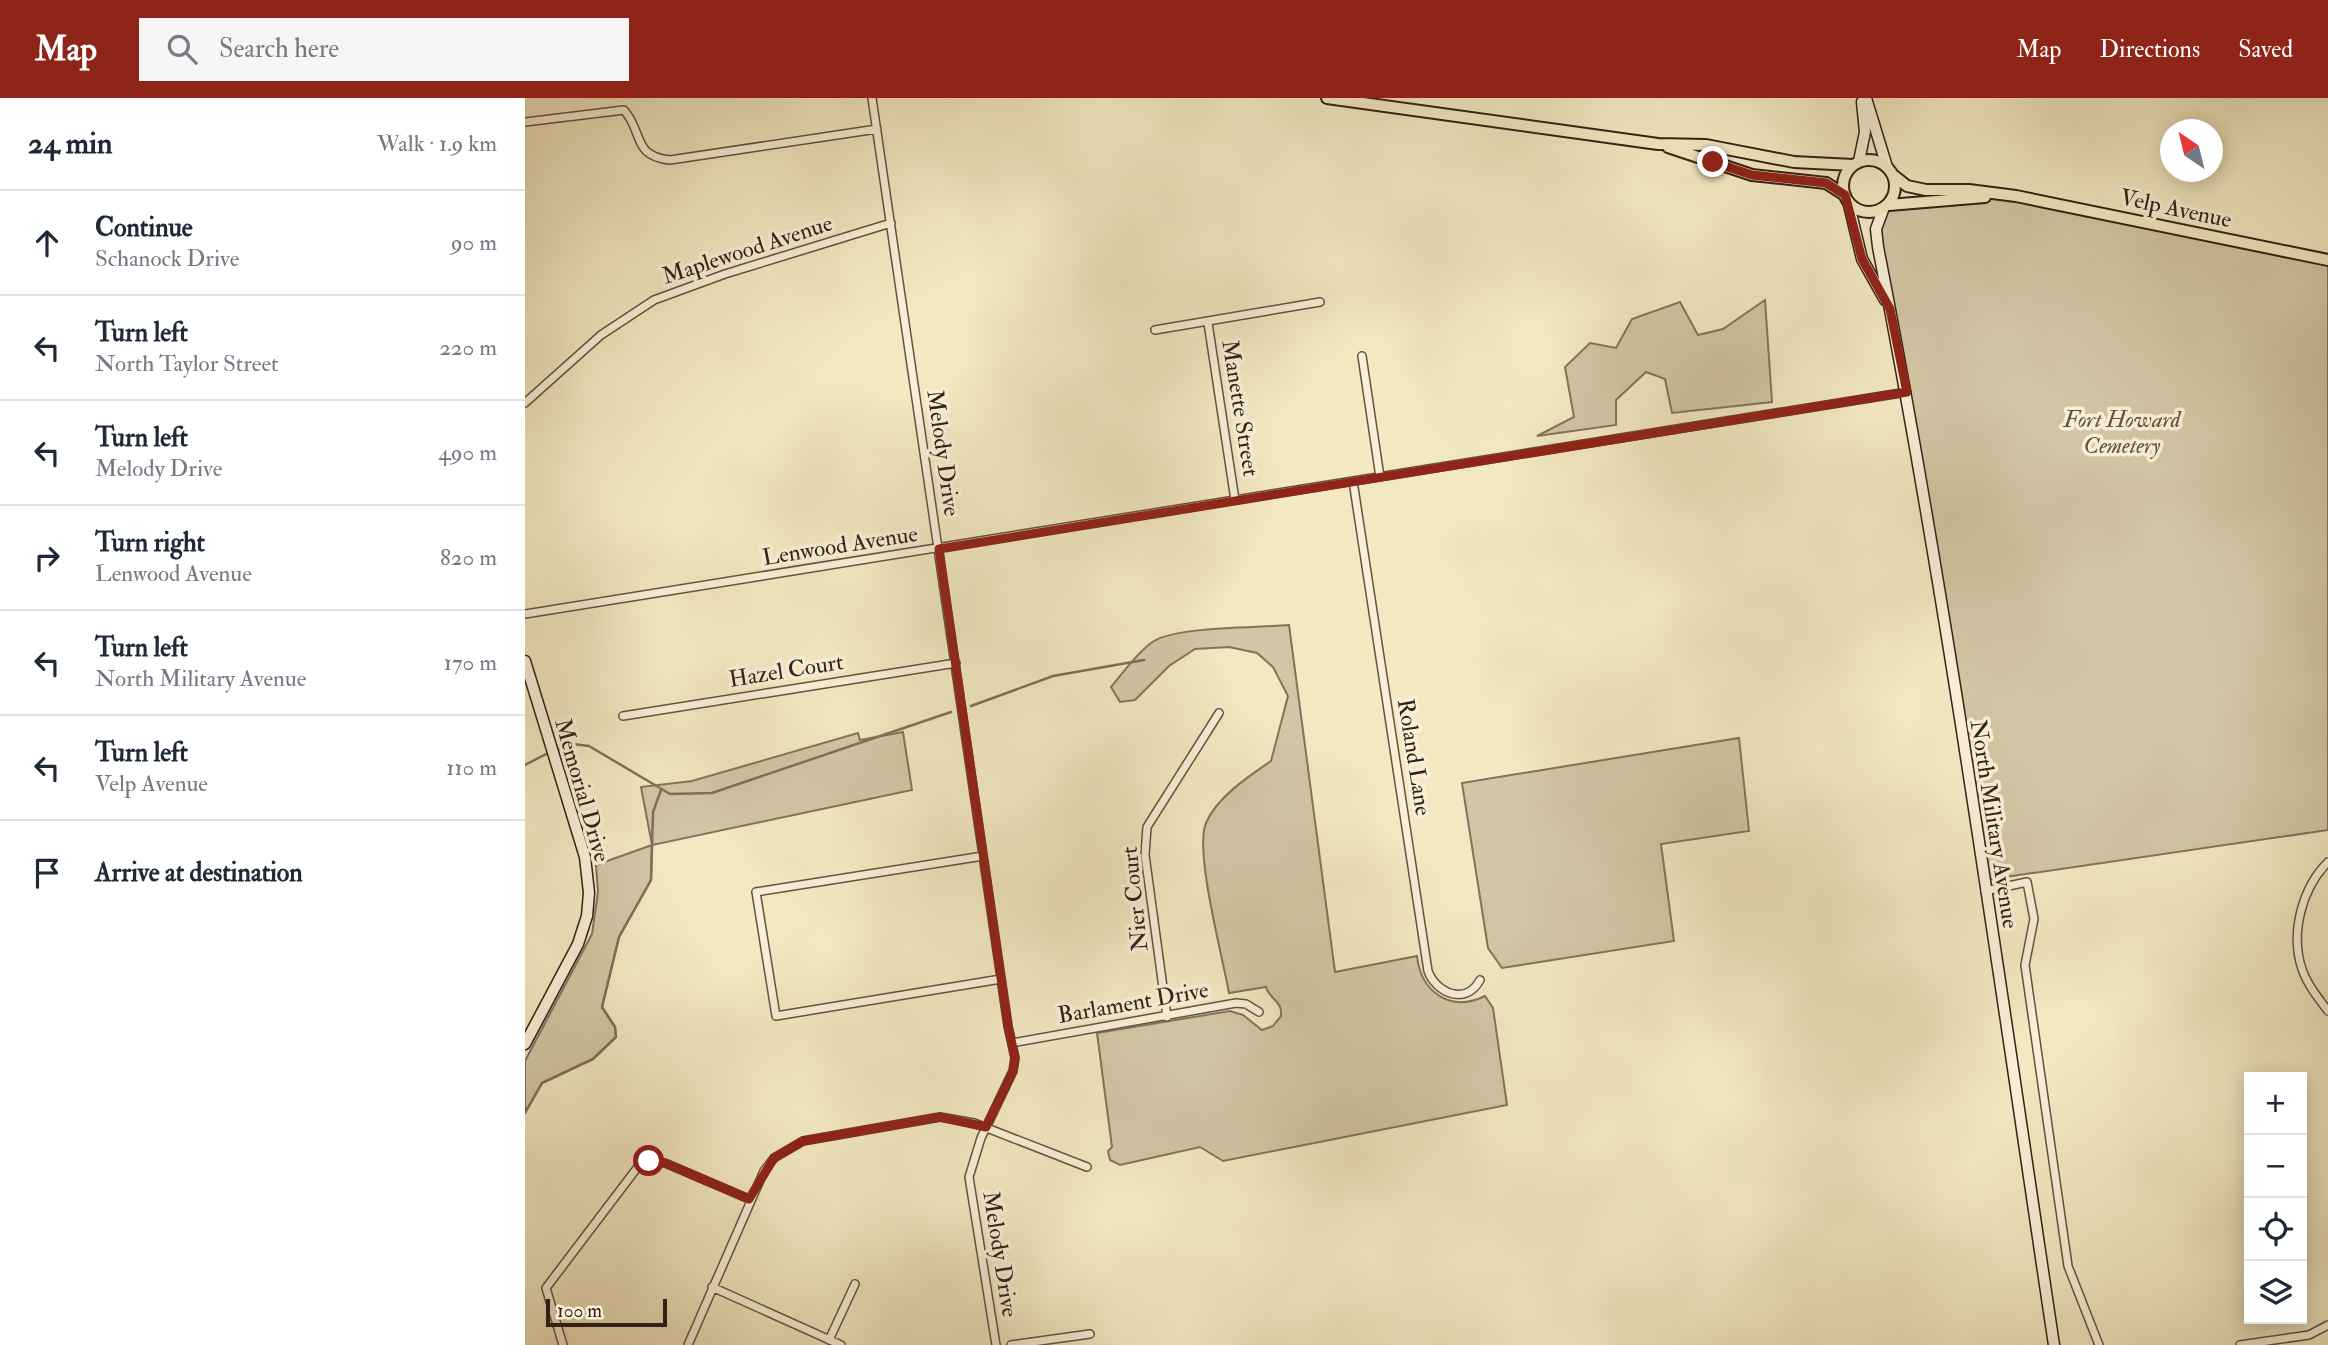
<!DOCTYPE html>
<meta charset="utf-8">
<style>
body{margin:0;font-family:"IM FELL Double Pica",serif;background:#f6f6f7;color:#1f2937}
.controls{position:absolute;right:21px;bottom:21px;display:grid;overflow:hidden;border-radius:0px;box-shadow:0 4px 18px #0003}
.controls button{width:63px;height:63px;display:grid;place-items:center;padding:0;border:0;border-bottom:2px solid #e0e1e3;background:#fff;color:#1f2937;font:35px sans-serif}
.compass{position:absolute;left:1635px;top:21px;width:63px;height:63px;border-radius:50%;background:#fff;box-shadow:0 4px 18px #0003;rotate:325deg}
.scale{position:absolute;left:21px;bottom:18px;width:121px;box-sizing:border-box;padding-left:7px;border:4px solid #342016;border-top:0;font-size:19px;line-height:24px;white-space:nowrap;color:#342016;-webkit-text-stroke:5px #f7f0d7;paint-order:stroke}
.stop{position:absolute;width:21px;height:21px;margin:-16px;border:5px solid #8f2418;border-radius:50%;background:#fff}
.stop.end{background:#8f2418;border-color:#fff;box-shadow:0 2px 7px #0008}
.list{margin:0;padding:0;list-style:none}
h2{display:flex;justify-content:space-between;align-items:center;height:91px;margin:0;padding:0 28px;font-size:30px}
h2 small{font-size:23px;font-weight:400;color:#747a83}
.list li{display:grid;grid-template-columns:46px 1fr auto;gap:21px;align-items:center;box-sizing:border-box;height:105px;padding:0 28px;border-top:2px solid #e0e1e3}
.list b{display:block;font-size:26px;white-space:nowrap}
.list p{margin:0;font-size:23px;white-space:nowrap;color:#747a83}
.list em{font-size:23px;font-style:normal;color:#747a83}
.icon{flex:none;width:38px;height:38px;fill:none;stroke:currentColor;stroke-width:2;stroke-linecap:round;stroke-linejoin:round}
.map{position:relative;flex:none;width:1803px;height:1247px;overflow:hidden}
header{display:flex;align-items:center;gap:42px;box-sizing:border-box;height:98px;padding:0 35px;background:#8f2418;color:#fff}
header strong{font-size:33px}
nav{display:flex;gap:38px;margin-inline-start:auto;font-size:24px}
.search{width:490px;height:63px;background:#f6f6f7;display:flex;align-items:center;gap:18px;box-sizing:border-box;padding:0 24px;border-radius:0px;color:#747a83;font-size:26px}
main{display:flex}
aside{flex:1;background:#fff}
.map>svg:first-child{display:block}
</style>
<header>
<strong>Map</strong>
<div class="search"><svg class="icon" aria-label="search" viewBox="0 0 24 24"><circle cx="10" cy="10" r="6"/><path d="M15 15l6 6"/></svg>Search here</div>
<nav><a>Map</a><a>Directions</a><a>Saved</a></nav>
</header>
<main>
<aside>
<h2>24 min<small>Walk · 1.9 km</small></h2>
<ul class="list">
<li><svg class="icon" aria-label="ahead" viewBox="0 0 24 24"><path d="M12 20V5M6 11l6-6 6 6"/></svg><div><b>Continue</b><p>Schanock Drive</p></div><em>90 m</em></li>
<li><svg class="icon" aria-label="left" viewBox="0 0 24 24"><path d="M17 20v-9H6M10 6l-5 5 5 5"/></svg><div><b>Turn left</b><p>North Taylor Street</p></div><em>220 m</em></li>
<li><svg class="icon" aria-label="left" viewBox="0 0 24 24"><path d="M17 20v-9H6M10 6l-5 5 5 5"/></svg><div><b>Turn left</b><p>Melody Drive</p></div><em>490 m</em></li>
<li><svg class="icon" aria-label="right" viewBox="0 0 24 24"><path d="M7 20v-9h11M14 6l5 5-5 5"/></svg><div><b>Turn right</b><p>Lenwood Avenue</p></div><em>820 m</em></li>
<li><svg class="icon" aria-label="left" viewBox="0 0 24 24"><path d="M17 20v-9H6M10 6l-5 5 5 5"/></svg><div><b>Turn left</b><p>North Military Avenue</p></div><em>170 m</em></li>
<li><svg class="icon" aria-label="left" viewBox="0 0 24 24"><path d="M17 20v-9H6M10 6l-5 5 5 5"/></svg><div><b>Turn left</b><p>Velp Avenue</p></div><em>110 m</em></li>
<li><svg class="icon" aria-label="arrive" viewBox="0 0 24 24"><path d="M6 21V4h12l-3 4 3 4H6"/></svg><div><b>Arrive at destination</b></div></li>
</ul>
</aside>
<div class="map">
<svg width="1803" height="1247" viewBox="0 0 1803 1247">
<rect width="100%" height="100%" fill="#f2e8c2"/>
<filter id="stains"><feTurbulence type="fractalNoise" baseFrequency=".00286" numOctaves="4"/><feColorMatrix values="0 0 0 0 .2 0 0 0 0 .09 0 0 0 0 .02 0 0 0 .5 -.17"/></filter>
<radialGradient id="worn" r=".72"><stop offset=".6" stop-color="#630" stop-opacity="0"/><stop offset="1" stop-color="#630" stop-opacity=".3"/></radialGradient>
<!-- green -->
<path fill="#d2c6a5" stroke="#83735e" stroke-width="2" d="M1491 98 1803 162V732L1460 782 1353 149 1358 112 1444 100Z
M1240 202 1247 304 1147 315 1140 281 1121 274 1091 302V327L1012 338 1049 319 1040 269 1065 245 1091 250 1107 221 1155 204 1173 237 1198 231Z
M764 527 810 874 892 858C896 894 925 915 960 898L968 910 982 1007 698 1063 675 1049 595 1067 585 1062 583 1053 587 1049 572 935 705 913 718 917 737 932 748 928 756 918C758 903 744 901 741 889L704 895C698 860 669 753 681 725 692 699 724 678 746 663L763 598 748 569 732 555 704 549 670 551 644 568 610 602 595 604 586 589C598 575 611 556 626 545 647 528 733 530 764 527Z
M378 634 387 692 127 747 126 782 94 839 77 909 90 929 91 939 68 961 17 985 0 1015V963L67 836 73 794 71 767 127 747 116 689 167 683 333 635 335 642Z
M1214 640 1224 733 1136 746 1149 843 977 870 963 850 937 685Z"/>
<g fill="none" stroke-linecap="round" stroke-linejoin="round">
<!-- stream -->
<path stroke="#7f6f5a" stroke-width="2.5" d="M446 608 528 578 619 562
M31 652 48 646 64 648 145 696 187 695 426 614
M0 667 25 654
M0 1015 17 985 68 961 91 939 90 929 77 909 94 839 126 782 128 714 136 692"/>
<defs>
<path id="street" d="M347 0 483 928 490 960 488 973 456 1040 444 1079 471 1247
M0 24 99 12C119 35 107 58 145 62L352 31
M683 225 710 402
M630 232 795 204
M837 258 855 379
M0 305 76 237 129 202 200 176 366 125
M828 383 903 873C911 895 941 908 955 882
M0 516 1382 294
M98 618 431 565
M458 758 231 794 251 918 476 881
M1803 764C1777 790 1765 835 1777 871 1782 886 1793 900 1803 913
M1460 793 1502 784 1509 821 1500 867 1543 1168 1574 1247
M642 919 620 757 622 729 694 615
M487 945 711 905 721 906 734 914
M187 1189 316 1247
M304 1242 330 1186
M38 1247 21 1190 112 1070 124 1063 140 1065 224 1101
M163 1247 239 1073 249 1060 278 1043 415 1019 449 1025 562 1069
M486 1247 565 1236
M1715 1247 1784 1237 1803 1227"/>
<path id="secondary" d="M1341 0 1362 69
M1334 63 1340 34 1337 4
M1323 103 1337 161 1360 202
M1358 112 1351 131 1353 149C1424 513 1474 881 1529 1247
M0 563 60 759 64 795 62 818 53 846 0 946"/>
<path id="primary" d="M802 0 1133 46 1181 47 1269 64 1328 67
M1143 49 1227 77 1301 85 1320 97
M1318 88a26 26 0 1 1 52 0a26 26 0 1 1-52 0Z
M1368 77 1382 88 1401 92H1444L1491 98 1803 162
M1364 107 1460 99"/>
</defs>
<!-- street casing -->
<use href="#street" stroke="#645241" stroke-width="10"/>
<!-- secondary casing -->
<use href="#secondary" stroke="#342016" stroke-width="13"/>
<!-- primary casing -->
<use href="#primary" stroke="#342016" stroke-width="14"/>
<!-- street -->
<use href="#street" stroke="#f7f0d7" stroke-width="7"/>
<!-- secondary -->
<use href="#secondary" stroke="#f7f0d7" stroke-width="10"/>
<!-- primary -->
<use href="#primary" stroke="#f2e8c2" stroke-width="10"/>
</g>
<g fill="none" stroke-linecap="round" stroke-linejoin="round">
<!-- route -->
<path stroke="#8f2418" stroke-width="9" d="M124 1063 140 1065 224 1101 249 1060 278 1043 415 1019 461 1029 488 973 490 960 483 928 414 451 1382 294 1365 211 1337 161 1320 97 1301 85 1227 77 1188 64"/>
</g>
<g text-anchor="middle" stroke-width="7" stroke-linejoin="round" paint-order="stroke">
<!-- street labels -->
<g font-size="23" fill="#342016" stroke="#f7f0d7">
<text transform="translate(1651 110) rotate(12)" y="8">Velp Avenue</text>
<text transform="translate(222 151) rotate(-18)" y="8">Maplewood Avenue</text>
<text transform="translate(716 310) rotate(81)" y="8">Manette Street</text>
<text transform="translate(419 355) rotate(82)" y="8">Melody Drive</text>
<text transform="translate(315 447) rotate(-9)" y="8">Lenwood Avenue</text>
<text transform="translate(261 572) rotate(-9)" y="8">Hazel Court</text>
<text transform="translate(890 659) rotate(81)" y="8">Roland Lane</text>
<text transform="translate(58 692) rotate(74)" y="8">Memorial Drive</text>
<text transform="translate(1470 726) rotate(81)" y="8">North Military Avenue</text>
<text transform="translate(609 801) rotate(-96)" y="8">Nier Court</text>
<text transform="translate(608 904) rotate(-10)" y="8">Barlament Drive</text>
<text transform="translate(476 1156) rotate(81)" y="8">Melody Drive</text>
</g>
<!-- park labels -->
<g font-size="23" font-style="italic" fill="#635241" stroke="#f7f0d7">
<text x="1597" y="329">Fort Howard<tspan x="1597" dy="26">Cemetery</tspan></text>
</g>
</g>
<rect width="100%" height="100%" filter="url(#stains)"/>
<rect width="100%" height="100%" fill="url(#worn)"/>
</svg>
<div class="controls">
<button>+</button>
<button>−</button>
<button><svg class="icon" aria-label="locate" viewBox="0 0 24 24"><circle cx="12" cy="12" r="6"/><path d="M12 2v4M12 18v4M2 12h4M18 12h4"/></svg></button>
<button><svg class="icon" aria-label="layers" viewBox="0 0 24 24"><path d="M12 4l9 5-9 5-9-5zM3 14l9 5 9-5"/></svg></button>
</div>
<svg class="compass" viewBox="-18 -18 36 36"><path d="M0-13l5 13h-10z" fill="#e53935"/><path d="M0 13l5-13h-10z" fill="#747a83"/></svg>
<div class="scale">100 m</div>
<div class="stop" style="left:124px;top:1063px"></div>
<div class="stop end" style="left:1188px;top:64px"></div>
</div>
</main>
